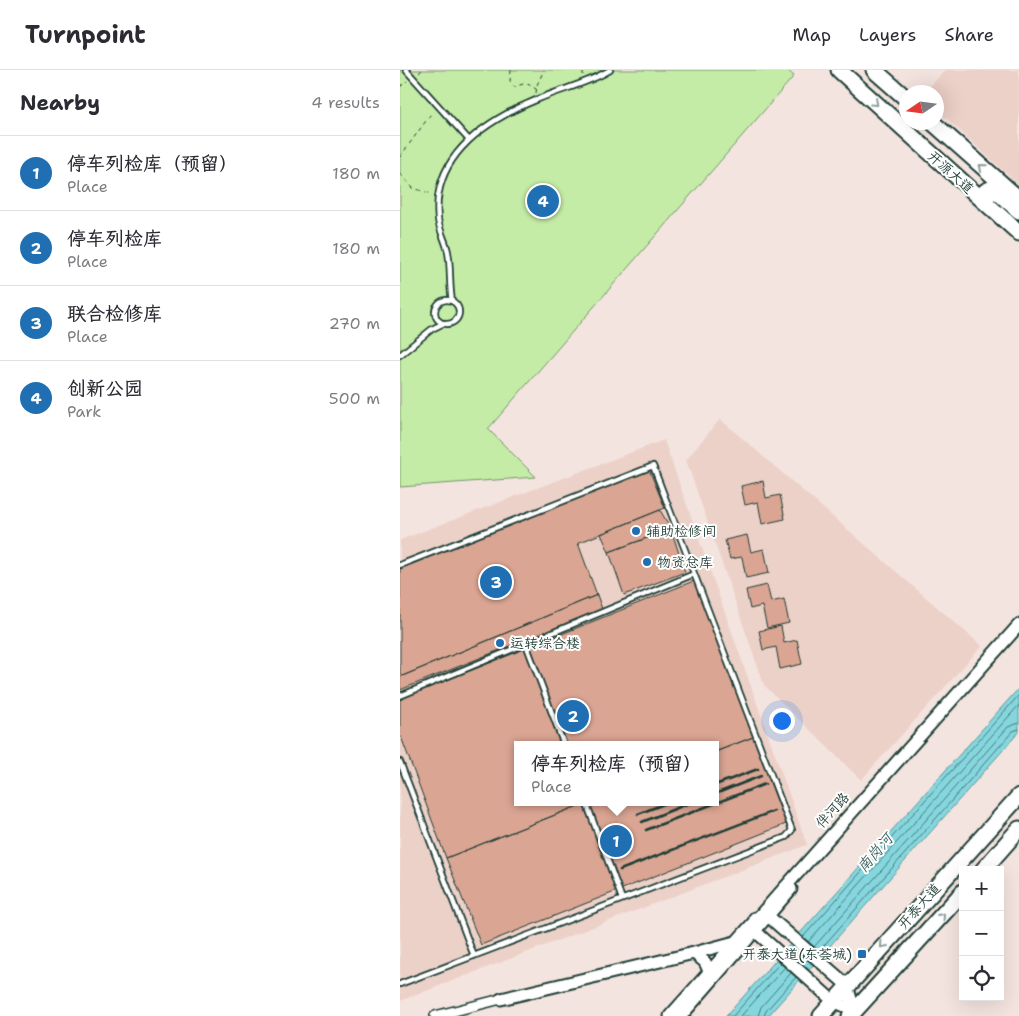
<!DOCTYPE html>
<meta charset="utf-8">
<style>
body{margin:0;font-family:"Shantell Sans","LXGW WenKai TC",sans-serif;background:#f2f2f3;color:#2b2b33}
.controls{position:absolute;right:15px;bottom:15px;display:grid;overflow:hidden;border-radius:0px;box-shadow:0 5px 20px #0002}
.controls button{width:45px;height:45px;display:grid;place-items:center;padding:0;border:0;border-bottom:1px solid #e1e1e2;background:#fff;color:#2b2b33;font:25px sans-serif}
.compass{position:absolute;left:499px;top:15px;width:45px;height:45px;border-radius:50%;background:#fff;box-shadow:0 5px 20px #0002;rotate:257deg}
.you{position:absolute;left:381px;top:650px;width:18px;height:18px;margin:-12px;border:4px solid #fff;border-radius:50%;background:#1a73e8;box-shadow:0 0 0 8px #1a73e833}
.badge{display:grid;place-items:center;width:32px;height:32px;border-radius:50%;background:#1f6fb2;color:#fff;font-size:16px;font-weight:700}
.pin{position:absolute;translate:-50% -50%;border:2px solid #fff;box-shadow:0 1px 5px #0006}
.popup{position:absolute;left:114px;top:671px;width:205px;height:65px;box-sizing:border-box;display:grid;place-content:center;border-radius:0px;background:#fff;filter:drop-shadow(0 1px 4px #0005);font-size:16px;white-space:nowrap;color:#7c7c81}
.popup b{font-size:19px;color:#2b2b33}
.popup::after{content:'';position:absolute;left:50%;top:100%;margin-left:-10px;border:10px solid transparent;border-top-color:#fff}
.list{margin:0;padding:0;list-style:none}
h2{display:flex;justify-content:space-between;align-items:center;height:65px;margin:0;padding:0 20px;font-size:21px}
h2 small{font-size:16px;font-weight:400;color:#7c7c81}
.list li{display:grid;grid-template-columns:32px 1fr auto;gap:15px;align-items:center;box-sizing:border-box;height:75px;padding:0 20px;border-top:1px solid #e1e1e2}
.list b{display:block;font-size:19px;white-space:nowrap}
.list p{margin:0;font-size:16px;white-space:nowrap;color:#7c7c81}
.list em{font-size:16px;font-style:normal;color:#7c7c81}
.icon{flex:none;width:28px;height:28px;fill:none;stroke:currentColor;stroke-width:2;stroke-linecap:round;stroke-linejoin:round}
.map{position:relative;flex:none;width:619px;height:946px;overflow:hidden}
header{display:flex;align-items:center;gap:30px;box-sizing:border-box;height:70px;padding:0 25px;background:#fff;border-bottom:1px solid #e1e1e2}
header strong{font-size:24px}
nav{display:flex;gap:28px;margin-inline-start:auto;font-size:18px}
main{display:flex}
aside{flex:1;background:#fff}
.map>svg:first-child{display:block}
</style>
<header>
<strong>Turnpoint</strong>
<nav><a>Map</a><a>Layers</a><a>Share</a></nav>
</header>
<main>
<aside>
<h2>Nearby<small>4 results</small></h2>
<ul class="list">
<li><span class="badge">1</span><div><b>停车列检库（预留）</b><p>Place</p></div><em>180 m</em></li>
<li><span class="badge">2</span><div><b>停车列检库</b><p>Place</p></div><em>180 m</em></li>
<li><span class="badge">3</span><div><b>联合检修库</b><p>Place</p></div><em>270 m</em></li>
<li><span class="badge">4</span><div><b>创新公园</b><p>Park</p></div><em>500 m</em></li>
</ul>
</aside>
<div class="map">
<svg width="619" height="946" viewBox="0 0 619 946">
<rect width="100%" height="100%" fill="#f4e4df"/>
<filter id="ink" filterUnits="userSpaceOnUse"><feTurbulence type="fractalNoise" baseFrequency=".02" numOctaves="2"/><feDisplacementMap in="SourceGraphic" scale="10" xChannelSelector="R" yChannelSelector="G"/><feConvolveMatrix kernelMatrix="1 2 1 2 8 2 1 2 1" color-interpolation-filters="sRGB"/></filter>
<g filter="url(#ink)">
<!-- built -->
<path fill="#ecd1c8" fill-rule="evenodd" d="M545 0H619V115L537 40 536 22H525Z
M320 349 582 576 461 710 364 615 286 390Z
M264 370 407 775 0 931V470ZM117 675H315V732H117Z"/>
<!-- green -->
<path fill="#c5eca6" stroke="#72946d" d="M0 0H387L394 6 88 359 136 407 0 417Z"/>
<!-- water -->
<path fill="#85d6de" stroke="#5c999a" d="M619 618V662L368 946H326Z"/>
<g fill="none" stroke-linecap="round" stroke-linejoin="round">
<!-- shore -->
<path stroke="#487a78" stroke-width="1" d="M403 867 619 625
M408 872 619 635
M414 877 608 657 619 653
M419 881 613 661 619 659
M333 946 380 893
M341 946 385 897
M358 946 361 937 391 903
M364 946 366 941 396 907"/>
</g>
<!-- building -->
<path fill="#dba593" stroke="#1f3d34" d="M248 397 265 438 178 473 197 525 0 607V499Z
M363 411 366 428 380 425 385 449 362 454 358 432 345 435 341 416Z
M260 440 271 459 209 482 201 464Z
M271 459 285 502 224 525 209 482Z
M347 465 351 482 364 479 369 503 346 508 342 487 330 489 325 470Z
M296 510 353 667 315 682V675H117V732H188L46 788 0 664V629Z
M367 515 371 532 384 529 389 553 367 558 362 536 350 539 346 520Z
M197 525 202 539 0 620V607Z
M381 556 384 573 397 570 402 594 380 599 376 577 363 580 359 561Z
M353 667 386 754 81 875 46 788 188 732H315V682Z"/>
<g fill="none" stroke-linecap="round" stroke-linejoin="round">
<defs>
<path id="service" d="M6 0 69 70
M35 242a12 12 0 1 1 24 0a12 12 0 1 1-24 0Z
M52 231C49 214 51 198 48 182 46 171 39 160 38 149 31 86 85 51 136 30 161 19 187 14 210 0
M0 285 32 259 44 253
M0 495 253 396 392 760 386 767 0 914
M126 574 164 675
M0 626 294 504
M0 692 74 886
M186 732 222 829"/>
<path id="minor" d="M35 946 101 929"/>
<path id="tertiary" d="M368 846 447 915 454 940 433 931 355 861V848Z
M309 901 305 892 294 883 335 872
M101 929 294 883
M270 946 619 555
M281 946 391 819"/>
<path id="primary" d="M439 0 619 163
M474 0 507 29
M532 52 619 129
M587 134 586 121 593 118 619 141
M583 800 619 759
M421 946 619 726
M450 946 563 822"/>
</defs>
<!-- service casing -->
<use href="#service" stroke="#1f3d34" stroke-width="8"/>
<!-- minor casing -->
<use href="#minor" stroke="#1f3d34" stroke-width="12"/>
<!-- tertiary casing -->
<use href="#tertiary" stroke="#1f3d34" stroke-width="15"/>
<!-- primary casing -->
<use href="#primary" stroke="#1f3d34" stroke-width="19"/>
<!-- path -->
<path stroke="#1f3d34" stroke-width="1" stroke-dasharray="4 4" stroke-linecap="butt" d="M111 0 110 11 114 17 126 13 136 19
M19 3 22 0
M183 5V0
M0 17 7 11
M136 23 137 15 144 0
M0 87 33 41
M0 104 13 118 32 124"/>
<!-- service -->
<use href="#service" stroke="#fff" stroke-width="4.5"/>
<!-- minor -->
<use href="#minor" stroke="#fff" stroke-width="9"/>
<!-- tertiary -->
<use href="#tertiary" stroke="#fff" stroke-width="11"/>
<!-- primary -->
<use href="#primary" stroke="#fff" stroke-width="15"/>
<!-- rail -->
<path stroke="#1f3d34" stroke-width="2.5" d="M315 715 358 699
M315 724 361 706
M238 744 269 732
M242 752 292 732
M246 760 365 714
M220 800 374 741"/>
</g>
<!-- one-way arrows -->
<defs><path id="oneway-chevron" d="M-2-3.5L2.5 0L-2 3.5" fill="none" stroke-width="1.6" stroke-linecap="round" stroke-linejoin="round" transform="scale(1.25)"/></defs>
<g stroke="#8f9e9a">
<use href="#oneway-chevron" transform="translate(475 33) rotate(42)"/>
<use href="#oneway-chevron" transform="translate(582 97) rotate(-140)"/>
<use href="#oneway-chevron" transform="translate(542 846) rotate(-48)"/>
<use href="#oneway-chevron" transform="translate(483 875) rotate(132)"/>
</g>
</g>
<!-- markers -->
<g fill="#1f6fb2" stroke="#fff" stroke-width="2">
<circle cx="236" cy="461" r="5"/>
<circle cx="247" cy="492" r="5"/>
<circle cx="100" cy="573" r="5"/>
<rect x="457" y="879" width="10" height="10" rx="2.5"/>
</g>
<g text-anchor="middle" stroke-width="4" stroke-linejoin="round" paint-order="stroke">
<!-- street labels -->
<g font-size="14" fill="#1f3d34" stroke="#fff">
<text transform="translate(551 102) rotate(42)" y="5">开源大道</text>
<text transform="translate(432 740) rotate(-48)" y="5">伴河路</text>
<text transform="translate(519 836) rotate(-48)" y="5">开泰大道</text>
</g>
<!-- poi labels -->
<g font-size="14" fill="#1f3d34" stroke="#fff" text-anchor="start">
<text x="246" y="466">辅助检修间</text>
<text x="257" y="497">物资总库</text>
<text x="110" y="578">运转综合楼</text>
<text x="452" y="889" text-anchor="end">开泰大道(东荟城)</text>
</g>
<!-- water labels -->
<g font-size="15" font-style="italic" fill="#38635e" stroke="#fff">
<text transform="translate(475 783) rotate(-49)" y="5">南岗河</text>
</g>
</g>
</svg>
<div class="controls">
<button>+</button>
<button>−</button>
<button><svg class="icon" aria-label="locate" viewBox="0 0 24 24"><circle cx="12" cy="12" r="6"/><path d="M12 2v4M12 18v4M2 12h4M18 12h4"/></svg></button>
</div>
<svg class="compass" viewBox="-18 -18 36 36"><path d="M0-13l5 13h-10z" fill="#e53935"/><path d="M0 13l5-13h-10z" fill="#7c7c81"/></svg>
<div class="you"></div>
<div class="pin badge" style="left:216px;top:771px">1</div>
<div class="popup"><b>停车列检库（预留）</b>Place</div>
<div class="pin badge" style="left:173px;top:646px">2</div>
<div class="pin badge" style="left:96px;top:512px">3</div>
<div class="pin badge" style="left:143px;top:131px">4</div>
</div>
</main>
